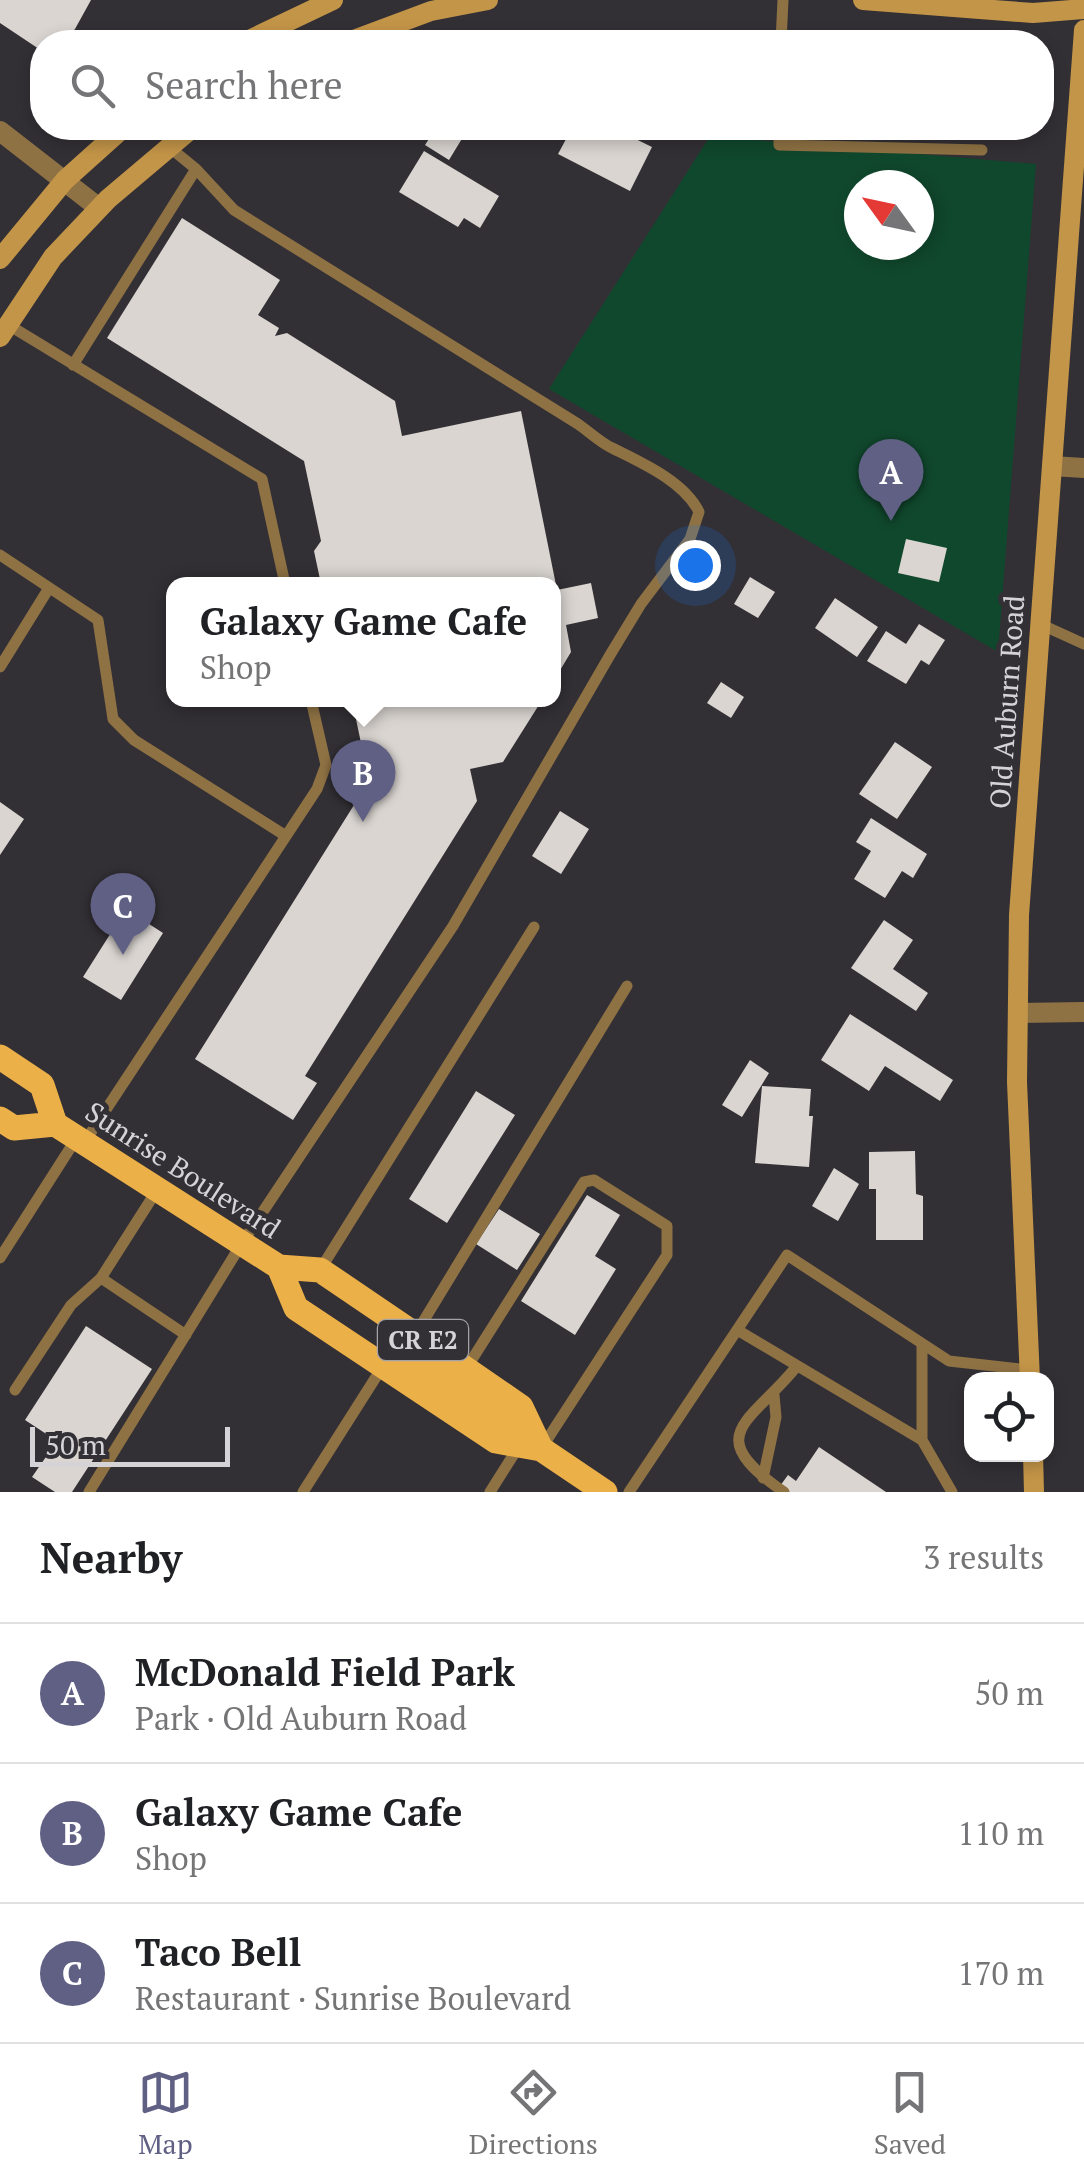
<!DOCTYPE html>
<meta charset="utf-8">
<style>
body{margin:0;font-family:"PT Serif",serif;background:#f2f2f2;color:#202124}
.controls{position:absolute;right:30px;bottom:30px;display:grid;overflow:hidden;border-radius:20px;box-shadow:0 5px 15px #0003}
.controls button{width:90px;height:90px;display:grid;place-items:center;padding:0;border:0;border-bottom:2px solid #e0e0e0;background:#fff;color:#202124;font:50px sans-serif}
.compass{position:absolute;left:844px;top:170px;width:90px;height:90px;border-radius:50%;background:#fff;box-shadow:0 5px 15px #0003;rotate:303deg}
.scale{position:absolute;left:30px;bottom:25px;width:200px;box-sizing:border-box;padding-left:10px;border:5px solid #d5d3d6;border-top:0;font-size:28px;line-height:35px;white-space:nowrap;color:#d5d3d6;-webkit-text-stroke:8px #333035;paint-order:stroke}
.you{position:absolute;left:695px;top:565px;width:35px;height:35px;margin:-25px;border:8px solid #fff;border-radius:50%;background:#1a73e8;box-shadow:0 0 0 15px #1a73e833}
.badge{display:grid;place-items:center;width:65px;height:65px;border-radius:50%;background:#606084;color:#fff;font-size:32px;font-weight:700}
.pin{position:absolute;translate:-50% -82px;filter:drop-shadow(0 2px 5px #0008)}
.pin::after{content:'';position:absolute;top:52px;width:35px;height:30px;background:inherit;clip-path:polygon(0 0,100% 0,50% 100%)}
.popup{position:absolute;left:166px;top:577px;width:395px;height:130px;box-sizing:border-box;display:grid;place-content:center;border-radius:20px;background:#fff;filter:drop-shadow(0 2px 8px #0005);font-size:32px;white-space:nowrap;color:#757577}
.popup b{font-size:38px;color:#202124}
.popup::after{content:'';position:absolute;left:50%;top:100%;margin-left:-20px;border:20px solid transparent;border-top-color:#fff}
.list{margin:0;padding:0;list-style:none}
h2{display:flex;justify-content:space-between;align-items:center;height:130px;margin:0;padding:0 40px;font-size:42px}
h2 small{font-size:32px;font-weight:400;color:#757577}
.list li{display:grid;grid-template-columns:65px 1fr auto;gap:30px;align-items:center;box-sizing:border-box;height:140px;padding:0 40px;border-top:2px solid #e0e0e0}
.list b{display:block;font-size:38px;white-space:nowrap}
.list p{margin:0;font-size:32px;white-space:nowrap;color:#757577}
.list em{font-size:32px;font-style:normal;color:#757577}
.icon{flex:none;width:55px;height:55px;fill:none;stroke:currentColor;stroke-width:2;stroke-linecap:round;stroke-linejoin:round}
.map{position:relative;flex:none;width:1084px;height:1492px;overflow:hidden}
.search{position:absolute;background:#fff;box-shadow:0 5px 15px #0003;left:30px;right:30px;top:30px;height:110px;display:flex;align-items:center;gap:25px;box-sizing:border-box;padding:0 35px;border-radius:40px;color:#757577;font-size:38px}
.sheet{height:550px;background:#fff}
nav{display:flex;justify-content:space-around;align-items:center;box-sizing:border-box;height:140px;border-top:2px solid #e0e0e0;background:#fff;font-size:28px;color:#757577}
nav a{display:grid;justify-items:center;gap:5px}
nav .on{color:#606084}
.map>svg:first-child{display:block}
</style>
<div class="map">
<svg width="1084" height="1492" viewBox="0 0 1084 1492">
<rect width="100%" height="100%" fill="#333035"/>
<!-- green -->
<path fill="#10482d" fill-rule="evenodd" d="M710 136 1036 164 998 652 549 389ZM859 185H919V245H859Z"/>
<!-- building -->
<path fill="#dad5d1" d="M0 0H91L75 29 63 42H42V51L0 23Z
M436 128H458L466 132 449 160 425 145Z
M572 128H613L652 147 630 191 558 154Z
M424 151 499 196 480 228 464 218 458 227 399 192Z
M182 218 280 280 258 315 279 328 275 336 287 333 395 401 402 436 521 411 557 590 591 583 598 618 566 625 571 652 553 682V584H321L314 551 321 541 304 461 107 338Z
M906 539 947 548 939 582 898 573Z
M750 577 775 592 758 618 734 604Z
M835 598 878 627 857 657 815 628Z
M919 624 945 640 929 665 921 660 906 684 867 661 886 631 906 644Z
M721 682 744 697 731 718 707 703Z
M352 700H542L503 762 470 769 477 801 305 1076 317 1083 293 1120 195 1059 369 781Z
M895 742 932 767 897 819 859 794Z
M0 802 24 819 0 855Z
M560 811 589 829 561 874 532 856Z
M871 818 927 854 913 878 902 871 885 898 854 879 871 851 856 842Z
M126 909 163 933 121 1000 83 977Z
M884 920 913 940 893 969 928 993 916 1011 851 968Z
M850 1014 953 1080 940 1101 885 1066 869 1091 821 1060Z
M750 1060 769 1073 742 1117 722 1105Z
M762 1086 811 1089 809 1116H813L809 1167 755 1163Z
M476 1091 515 1115 447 1223 409 1199Z
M915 1151 916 1194 923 1196V1240H876V1189H869V1152Z
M834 1168 859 1184 838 1221 812 1206Z
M587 1195 620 1215 595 1256 616 1269 575 1335 521 1301Z
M499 1209 540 1234 517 1270 476 1244Z
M86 1326 152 1369 72 1492H55L32 1477 57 1441 25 1420Z
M819 1447 886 1492H789L780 1486 788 1475 796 1481Z"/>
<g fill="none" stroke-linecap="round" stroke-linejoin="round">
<!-- lane -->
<path stroke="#8f7244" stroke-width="11" d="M781 42 783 0
M779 128V145L982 150
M7 324 262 479 285 584
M73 365 196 169
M0 555 98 620 113 719 134 740 286 836
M1040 624 1084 644
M0 667 49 588
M84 1143 317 789 326 765 311 700
M0 1258 76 1139
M320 1270 534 927
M101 1278 186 1335
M739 1331 922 1440
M415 1335 627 986
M922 1344V1440L952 1492
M466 1369 584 1182 594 1180 667 1226V1255L541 1449
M15 1390 71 1305 101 1278 157 1190
M763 1478 776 1417 774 1395
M89 1492 242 1243 453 926 610 655 641 604 690 539 699 512C684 481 640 462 610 447 599 441 588 431 578 424L234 210 196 169 168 146
M303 1492 383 1366
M490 1492 519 1446
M629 1492 787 1255 949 1361 1030 1370
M784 1492C700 1434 750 1424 797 1366"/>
<!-- street -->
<path stroke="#8f7244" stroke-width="20" d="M0 131 99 208
M1052 466 1084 468
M1018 1013 1084 1012"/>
<!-- secondary -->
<path stroke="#c39548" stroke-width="20" d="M863 0 1033 13 1084 9
M245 42 333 0
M348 42 431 11 488 0
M0 259 65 180 123 128
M0 337 53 257 108 199 192 128
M1030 1380 1017 1082 1019 915 1084 30
M1033 1454 1034 1492"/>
<!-- primary -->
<path stroke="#ecb048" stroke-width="25" d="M0 1057 42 1085 55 1124 279 1267 320 1270 466 1369 521 1407 541 1449
M0 1119 14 1128 55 1124
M279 1267 296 1308 496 1441 541 1449
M384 1365 403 1361 424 1370 605 1492"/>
</g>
<g text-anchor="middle" stroke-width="10" stroke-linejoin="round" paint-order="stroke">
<!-- shield labels -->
<rect fill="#333035" stroke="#a4a2a6" stroke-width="2.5" x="378" y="1320" width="90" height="40" rx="8"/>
<g font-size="25" font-weight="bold" fill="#d5d3d6">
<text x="423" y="1349">CR E2</text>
</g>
<!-- street labels -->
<g font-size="28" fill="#d5d3d6" stroke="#333035">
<text transform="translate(1007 702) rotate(-86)" y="10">Old Auburn Road</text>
<text transform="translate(183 1170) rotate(33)" y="10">Sunrise Boulevard</text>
</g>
</g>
</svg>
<div class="controls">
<button><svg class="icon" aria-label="locate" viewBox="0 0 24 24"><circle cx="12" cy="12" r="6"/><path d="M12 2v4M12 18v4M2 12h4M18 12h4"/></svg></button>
</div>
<svg class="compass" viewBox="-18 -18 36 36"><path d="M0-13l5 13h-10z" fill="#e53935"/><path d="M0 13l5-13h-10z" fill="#757577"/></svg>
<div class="scale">50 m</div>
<div class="you"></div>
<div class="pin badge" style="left:891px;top:521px">A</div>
<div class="pin badge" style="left:363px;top:822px">B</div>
<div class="popup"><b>Galaxy Game Cafe</b>Shop</div>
<div class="pin badge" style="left:123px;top:955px">C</div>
<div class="search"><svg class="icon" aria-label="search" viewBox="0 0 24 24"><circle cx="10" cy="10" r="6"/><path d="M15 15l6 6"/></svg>Search here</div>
</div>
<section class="sheet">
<h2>Nearby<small>3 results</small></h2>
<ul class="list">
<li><span class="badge">A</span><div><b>McDonald Field Park</b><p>Park · Old Auburn Road</p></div><em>50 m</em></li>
<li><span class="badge">B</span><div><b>Galaxy Game Cafe</b><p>Shop</p></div><em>110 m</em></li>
<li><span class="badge">C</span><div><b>Taco Bell</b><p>Restaurant · Sunrise Boulevard</p></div><em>170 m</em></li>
</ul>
</section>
<nav>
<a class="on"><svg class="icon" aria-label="map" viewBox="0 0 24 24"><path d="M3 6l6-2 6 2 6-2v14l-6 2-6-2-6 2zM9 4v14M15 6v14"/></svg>Map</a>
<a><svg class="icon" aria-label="directions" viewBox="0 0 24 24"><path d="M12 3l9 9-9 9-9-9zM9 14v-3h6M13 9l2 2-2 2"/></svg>Directions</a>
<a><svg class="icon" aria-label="saved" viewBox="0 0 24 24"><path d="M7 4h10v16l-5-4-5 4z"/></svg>Saved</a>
</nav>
